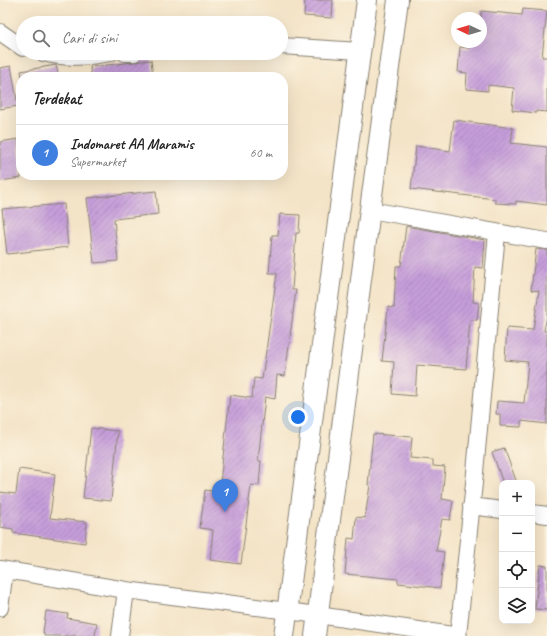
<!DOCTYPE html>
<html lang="id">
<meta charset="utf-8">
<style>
body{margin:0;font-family:Caveat,sans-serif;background:#f6f6f6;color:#222}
.controls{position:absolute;right:12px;bottom:12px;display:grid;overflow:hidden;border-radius:8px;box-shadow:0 4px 16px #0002}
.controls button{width:36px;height:36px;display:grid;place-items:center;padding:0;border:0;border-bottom:1px solid #e0e0e0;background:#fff;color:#222;font:20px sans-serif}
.compass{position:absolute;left:451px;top:12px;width:36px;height:36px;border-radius:50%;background:#fff;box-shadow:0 4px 16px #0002;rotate:274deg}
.you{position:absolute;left:298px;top:417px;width:14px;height:14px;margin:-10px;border:3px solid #fff;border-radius:50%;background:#1a73e8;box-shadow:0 0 0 6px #1a73e833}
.badge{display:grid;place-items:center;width:26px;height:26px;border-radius:50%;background:#7c3aed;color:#fff;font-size:13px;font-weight:700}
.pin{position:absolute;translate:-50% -33px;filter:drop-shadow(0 1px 2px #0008)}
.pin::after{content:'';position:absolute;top:21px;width:14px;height:12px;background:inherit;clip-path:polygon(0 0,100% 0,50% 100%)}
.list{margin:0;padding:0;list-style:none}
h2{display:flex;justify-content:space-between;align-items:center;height:52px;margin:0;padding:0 16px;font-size:17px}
h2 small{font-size:13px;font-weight:400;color:#767676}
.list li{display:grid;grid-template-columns:26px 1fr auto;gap:12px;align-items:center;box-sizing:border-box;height:56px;padding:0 16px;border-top:1px solid #e0e0e0}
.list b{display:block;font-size:15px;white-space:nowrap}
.list p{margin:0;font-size:13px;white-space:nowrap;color:#767676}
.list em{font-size:13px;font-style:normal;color:#767676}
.icon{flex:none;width:22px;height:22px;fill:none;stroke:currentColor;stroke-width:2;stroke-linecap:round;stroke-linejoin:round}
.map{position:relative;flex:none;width:547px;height:636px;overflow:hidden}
.search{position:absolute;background:#fff;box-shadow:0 4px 16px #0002;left:16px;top:16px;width:272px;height:44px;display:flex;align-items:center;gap:10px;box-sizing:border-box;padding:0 14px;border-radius:22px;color:#767676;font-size:15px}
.panel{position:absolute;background:#fff;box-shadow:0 4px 16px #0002;left:16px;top:72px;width:272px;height:108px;border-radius:16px}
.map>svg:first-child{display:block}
</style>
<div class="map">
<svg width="547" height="636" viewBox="0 0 547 636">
<defs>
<pattern id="building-hatch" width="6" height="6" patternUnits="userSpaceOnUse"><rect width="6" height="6" fill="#c69eda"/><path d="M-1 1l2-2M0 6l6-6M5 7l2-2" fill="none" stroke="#a080b0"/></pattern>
</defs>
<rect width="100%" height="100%" fill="#fcf5e5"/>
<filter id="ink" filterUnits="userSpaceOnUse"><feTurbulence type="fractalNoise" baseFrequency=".025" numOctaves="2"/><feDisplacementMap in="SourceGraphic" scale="8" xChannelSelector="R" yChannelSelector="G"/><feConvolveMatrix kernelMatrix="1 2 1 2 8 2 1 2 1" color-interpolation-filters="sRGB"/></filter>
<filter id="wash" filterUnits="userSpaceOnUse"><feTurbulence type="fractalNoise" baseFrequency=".012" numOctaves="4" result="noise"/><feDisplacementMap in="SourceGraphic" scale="16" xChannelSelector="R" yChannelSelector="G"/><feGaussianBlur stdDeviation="0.9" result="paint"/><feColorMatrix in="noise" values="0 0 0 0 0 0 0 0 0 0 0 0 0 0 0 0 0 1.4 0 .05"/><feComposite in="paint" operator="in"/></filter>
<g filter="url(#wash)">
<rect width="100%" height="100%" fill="#f4e4c7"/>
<g id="blocks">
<!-- building -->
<path fill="url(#building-hatch)" d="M305 0H333L332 18 304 16Z
M523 9 547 11 542 57H547V112L536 111V113L512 110 514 88 488 85V91L466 89 467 73 458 72 460 47 469 48 470 42H481V11L522 15Z
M151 60 153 77H91L90 67Z
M56 65 59 77H22L21 71Z
M11 66 18 106 0 109V68Z
M454 120 513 128 511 143 547 147V205L516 201V204L495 203V199L411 189 416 146 450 151Z
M18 139 21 162V178L0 181V142Z
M156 191 158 214 114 219 118 261 94 263 87 198Z
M64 204 68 247 7 254 2 209Z
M280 214 300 215 299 233H296L292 290H296L285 376 277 375 275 399 265 397 258 461H261L259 486 251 485 241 564 210 560 213 530 200 528 205 490 219 492 230 395 252 398 254 378 262 379 277 273H269L272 235H278Z
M406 226 485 240 483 268 475 267 473 302 479 303 477 320H470L466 369 417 365 415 396 392 394 394 362 382 361 388 307 394 308 396 266H401Z
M536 249 547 250V315L544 331H547V424L521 421V427L500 426V414H496L497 401 524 403 528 362 505 360 507 328 533 330 539 291 531 290Z
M91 428 118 431 111 501 83 498Z
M373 434 412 437 410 458 433 460V466L445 467 442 499 453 501 450 520 442 519 436 551 444 552 440 588 398 583V579L345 574 348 538 354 539 356 517 365 518 370 485H368Z
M504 448 517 483H503L492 452Z
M19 469 55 474 50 518 87 522 85 543 13 533V529L0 527V492L16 494Z
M540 565 547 566V610L535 609Z
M46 611 68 614 67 618 97 623 95 636H44V633H43Z"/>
</g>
</g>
<g filter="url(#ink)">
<use href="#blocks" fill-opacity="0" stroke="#888072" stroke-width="1"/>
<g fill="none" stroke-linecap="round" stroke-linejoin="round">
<defs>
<path id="minor" d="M0 32 23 48
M281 46 360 51
M43 53C67 59 86 57 110 53
M125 53H134
M370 210 547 241
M471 506 502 510
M532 513 547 515
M0 569 126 590 318 615 459 636
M0 608 5 570
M120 636 126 590
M458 636 474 483 497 233"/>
<path id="tertiary" d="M284 636 367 0
M315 636 370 210 398 0"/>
</defs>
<!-- minor casing -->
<use href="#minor" stroke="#888072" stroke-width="18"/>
<!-- tertiary casing -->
<use href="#tertiary" stroke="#888072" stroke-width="22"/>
<!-- minor -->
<use href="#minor" stroke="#fff" stroke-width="16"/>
<!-- tertiary -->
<use href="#tertiary" stroke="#fff" stroke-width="20"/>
</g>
</g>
</svg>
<div class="controls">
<button>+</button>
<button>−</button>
<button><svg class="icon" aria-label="locate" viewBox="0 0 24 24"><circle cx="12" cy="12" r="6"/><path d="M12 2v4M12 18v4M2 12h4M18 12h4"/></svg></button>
<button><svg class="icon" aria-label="layers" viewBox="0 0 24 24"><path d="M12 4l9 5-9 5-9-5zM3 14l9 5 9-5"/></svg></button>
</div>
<svg class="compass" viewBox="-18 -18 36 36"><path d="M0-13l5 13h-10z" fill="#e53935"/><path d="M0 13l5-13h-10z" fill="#767676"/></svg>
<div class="you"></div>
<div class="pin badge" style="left:225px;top:512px;background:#3f7fe0">1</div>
<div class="search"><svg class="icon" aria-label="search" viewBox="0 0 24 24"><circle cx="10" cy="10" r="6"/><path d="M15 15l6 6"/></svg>Cari di sini</div>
<section class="panel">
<h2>Terdekat<small></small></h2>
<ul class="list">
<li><span class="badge" style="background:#3f7fe0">1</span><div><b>Indomaret AA Maramis</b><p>Supermarket</p></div><em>60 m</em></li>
</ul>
</section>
</div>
